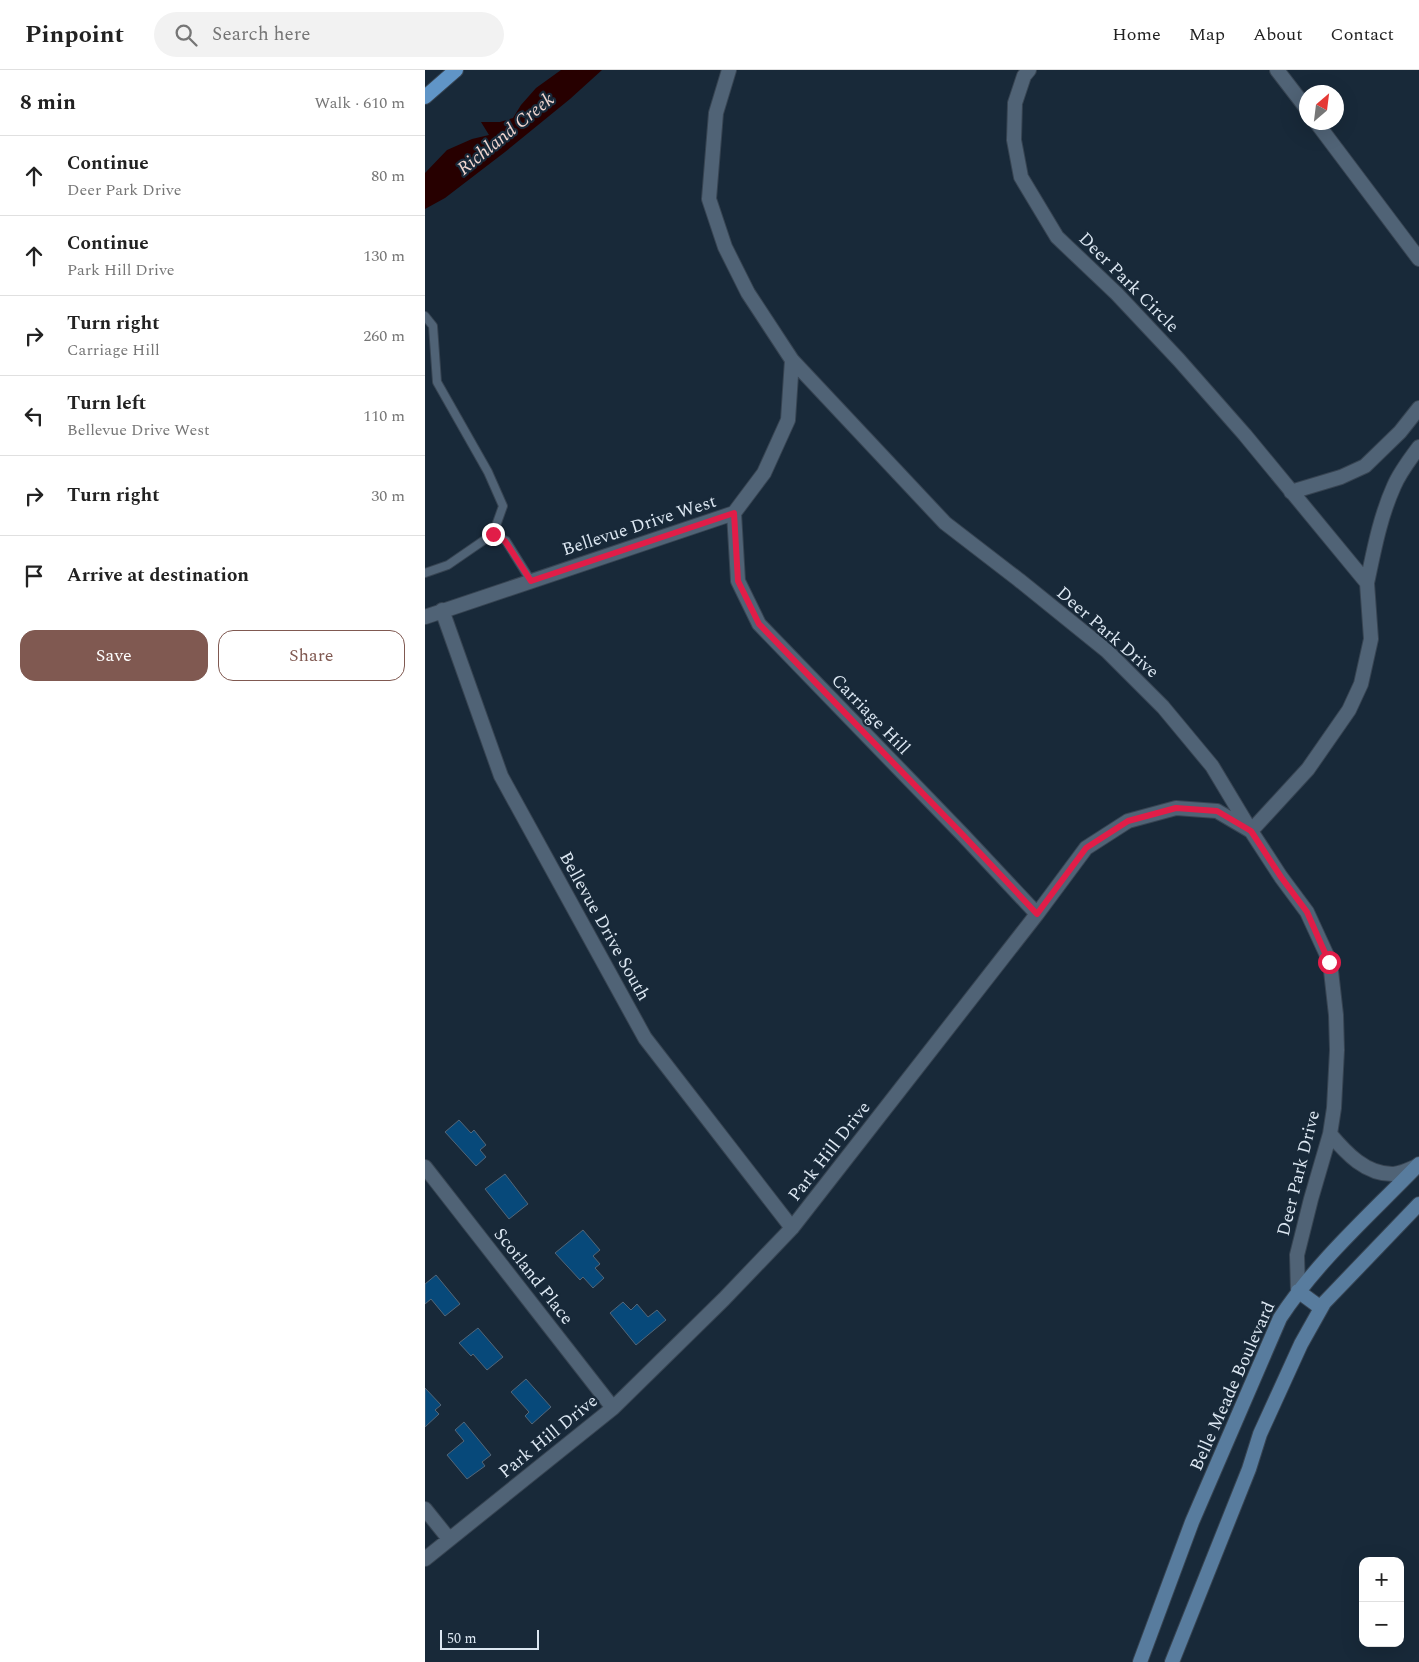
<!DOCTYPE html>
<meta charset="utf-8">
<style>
body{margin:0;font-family:Spectral,serif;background:#f2f2f2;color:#222}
.controls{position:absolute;right:15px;bottom:15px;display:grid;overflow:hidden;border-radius:10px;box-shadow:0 5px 20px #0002}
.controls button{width:45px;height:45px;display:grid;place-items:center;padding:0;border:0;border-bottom:1px solid #e0e0e0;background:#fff;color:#222;font:25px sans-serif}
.compass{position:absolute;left:874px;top:15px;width:45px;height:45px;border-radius:50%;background:#fff;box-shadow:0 5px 20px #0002;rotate:28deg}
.scale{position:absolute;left:15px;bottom:12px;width:99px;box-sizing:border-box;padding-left:5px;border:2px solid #dce7f2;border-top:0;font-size:14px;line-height:18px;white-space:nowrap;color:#dce7f2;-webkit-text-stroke:4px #182939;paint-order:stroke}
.stop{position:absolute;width:15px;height:15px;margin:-11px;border:4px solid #e11d48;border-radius:50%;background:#fff}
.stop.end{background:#e11d48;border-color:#fff;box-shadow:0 1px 5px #0008}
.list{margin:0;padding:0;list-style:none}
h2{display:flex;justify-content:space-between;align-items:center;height:65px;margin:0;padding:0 20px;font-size:21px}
h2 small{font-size:16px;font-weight:400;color:#767676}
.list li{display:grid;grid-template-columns:32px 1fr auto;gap:15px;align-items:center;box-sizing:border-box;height:80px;padding:0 20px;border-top:1px solid #e0e0e0}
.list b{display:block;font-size:19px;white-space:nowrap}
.list p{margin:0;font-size:16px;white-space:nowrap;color:#767676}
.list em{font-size:16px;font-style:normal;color:#767676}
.actions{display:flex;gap:10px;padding:15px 20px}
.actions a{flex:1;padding:11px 0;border:1px solid #805951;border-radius:15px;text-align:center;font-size:18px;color:#805951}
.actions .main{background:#805951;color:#fff}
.icon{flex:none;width:28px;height:28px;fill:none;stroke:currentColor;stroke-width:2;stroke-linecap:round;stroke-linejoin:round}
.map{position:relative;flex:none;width:994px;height:1592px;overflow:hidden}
header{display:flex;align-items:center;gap:30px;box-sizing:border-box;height:70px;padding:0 25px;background:#fff;border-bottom:1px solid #e0e0e0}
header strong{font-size:24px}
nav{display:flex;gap:28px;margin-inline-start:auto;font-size:18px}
.search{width:350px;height:45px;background:#f2f2f2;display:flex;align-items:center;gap:12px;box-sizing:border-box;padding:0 18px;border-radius:28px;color:#767676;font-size:19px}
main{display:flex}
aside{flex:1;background:#fff}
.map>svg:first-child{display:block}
</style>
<header>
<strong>Pinpoint</strong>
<div class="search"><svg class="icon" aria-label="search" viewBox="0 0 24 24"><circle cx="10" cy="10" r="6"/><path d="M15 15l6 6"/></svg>Search here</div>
<nav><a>Home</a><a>Map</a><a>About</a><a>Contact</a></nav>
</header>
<main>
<aside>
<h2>8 min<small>Walk · 610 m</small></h2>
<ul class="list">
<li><svg class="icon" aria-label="ahead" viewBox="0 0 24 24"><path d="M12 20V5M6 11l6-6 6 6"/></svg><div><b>Continue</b><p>Deer Park Drive</p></div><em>80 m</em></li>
<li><svg class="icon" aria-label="ahead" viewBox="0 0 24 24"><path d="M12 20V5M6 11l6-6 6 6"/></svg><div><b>Continue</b><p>Park Hill Drive</p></div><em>130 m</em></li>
<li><svg class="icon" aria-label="right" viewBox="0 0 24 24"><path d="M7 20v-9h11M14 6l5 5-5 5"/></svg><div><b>Turn right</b><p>Carriage Hill</p></div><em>260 m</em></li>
<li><svg class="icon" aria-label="left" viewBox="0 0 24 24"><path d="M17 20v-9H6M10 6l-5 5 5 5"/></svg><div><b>Turn left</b><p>Bellevue Drive West</p></div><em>110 m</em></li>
<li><svg class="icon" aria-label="right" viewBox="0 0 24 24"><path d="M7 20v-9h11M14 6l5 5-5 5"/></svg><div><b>Turn right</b></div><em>30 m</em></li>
<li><svg class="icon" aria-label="arrive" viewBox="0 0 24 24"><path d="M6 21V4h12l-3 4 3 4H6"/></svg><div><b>Arrive at destination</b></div></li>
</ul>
<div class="actions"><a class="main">Save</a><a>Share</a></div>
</aside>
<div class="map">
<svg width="994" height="1592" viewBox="0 0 994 1592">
<rect width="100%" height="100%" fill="#182939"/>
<!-- water -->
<path fill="#270000" d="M136 0H177L145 29 80 82 20 128 0 139V103L22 80 47 69 64 65 56 52H75L88 48 96 35 111 18Z"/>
<!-- building -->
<path fill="#07497a" stroke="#536678" d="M34 1050 46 1063 49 1060 61 1075 55 1080 61 1087 51 1096 20 1062Z
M80 1104 103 1134 84 1149 60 1119Z
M158 1160 175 1180 168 1186 175 1194 170 1198 179 1208 168 1218 158 1207 155 1210 130 1183Z
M11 1205 35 1234 20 1246 6 1229 0 1234V1214Z
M198 1232 206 1240 212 1234 223 1247 232 1240 241 1250 211 1275 185 1243Z
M53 1258 78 1287 62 1300 48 1284 46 1286 34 1273Z
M101 1309 126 1337 107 1354 100 1346 104 1342 86 1322Z
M0 1318 16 1335 10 1340 14 1344 0 1357Z
M39 1352 66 1385 57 1392 60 1396 42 1409 22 1385 39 1371 30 1360Z"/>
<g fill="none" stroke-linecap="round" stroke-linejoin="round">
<defs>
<path id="service" d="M0 246 8 256 12 312 63 402 78 436 68 464 23 495 0 503
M68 464 81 471 106 511"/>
<path id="minor" d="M304 0 291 43 284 129 300 177 323 223 367 290 520 453 594 510 682 581 738 637 787 696 826 761 856 807 882 842 905 892 911 945 912 980 909 1038 905 1064 886 1129 872 1185 873 1221
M866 422 916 407 940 396 975 362 994 338
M309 443 313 511 334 554 538 765 612 844
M942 513C949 480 955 447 969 416 975 402 985 389 994 377
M17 540 76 706 220 968 367 1158
M0 547 309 443 339 403 363 350 367 290
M905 1064C921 1083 941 1105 969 1104 977 1103 985 1099 992 1096
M0 1097 188 1338
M0 1439 24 1469
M0 1489 188 1338 299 1229 367 1158 612 844 661 778 703 751 751 738 792 741 826 761 883 699 924 640 936 614 946 569 942 513 820 365 754 290 692 224 632 167 596 107 589 70 590 33 599 6 604 0"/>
<path id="tertiary" d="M852 0 882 39
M891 52 994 189"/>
<path id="secondary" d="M873 1221 896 1238
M715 1592 767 1452 855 1248C893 1190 946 1144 994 1094
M747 1592 824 1399 835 1364 876 1274 899 1233 994 1134"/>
<path id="primary" d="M0 27 31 0"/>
</defs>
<!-- service casing -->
<use href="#service" stroke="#374452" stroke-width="10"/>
<!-- minor casing -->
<use href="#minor" stroke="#374452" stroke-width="16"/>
<!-- tertiary casing -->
<use href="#tertiary" stroke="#374452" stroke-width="16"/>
<!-- secondary casing -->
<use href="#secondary" stroke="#374452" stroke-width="16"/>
<!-- primary casing -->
<use href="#primary" stroke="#374452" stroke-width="16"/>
<!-- service -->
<use href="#service" stroke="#506376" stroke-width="8"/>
<!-- minor -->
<use href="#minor" stroke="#506376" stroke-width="14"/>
<!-- tertiary -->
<use href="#tertiary" stroke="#506376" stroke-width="14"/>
<!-- secondary -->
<use href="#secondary" stroke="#587c9e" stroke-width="14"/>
<!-- primary -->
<use href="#primary" stroke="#6095c7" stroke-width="14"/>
</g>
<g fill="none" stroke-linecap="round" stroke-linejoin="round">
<!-- route -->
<path stroke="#e11d48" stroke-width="6" d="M68 464 80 471 106 511 309 443 313 511 334 554 538 765 612 844 661 778 703 751 751 738 792 741 826 761 856 807 882 842 904 892"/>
</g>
<g text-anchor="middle" stroke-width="4.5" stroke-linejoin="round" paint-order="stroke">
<!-- street labels -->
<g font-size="18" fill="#dce7f2" stroke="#182939">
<text transform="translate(704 212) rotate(45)" y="6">Deer Park Circle</text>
<text transform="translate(214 455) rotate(-18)" y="6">Bellevue Drive West</text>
<text transform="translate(683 562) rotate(41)" y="6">Deer Park Drive</text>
<text transform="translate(446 644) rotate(46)" y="6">Carriage Hill</text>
<text transform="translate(180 856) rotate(61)" y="6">Bellevue Drive South</text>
<text transform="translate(404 1081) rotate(-52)" y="6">Park Hill Drive</text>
<text transform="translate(873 1103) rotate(-76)" y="6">Deer Park Drive</text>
<text transform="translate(109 1206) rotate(52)" y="6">Scotland Place</text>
<text transform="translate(807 1316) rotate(-66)" y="6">Belle Meade Boulevard</text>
<text transform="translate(123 1366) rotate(-39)" y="6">Park Hill Drive</text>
</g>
<!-- water labels -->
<g font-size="19" font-style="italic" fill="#f1d6d0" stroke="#182939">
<text transform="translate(80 63) rotate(-39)" y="7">Richland Creek</text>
</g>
</g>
</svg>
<div class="controls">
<button>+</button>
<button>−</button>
</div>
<svg class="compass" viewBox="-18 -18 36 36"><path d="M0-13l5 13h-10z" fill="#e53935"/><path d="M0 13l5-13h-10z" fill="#767676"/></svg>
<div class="scale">50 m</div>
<div class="stop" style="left:904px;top:892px"></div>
<div class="stop end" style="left:68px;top:464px"></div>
</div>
</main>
